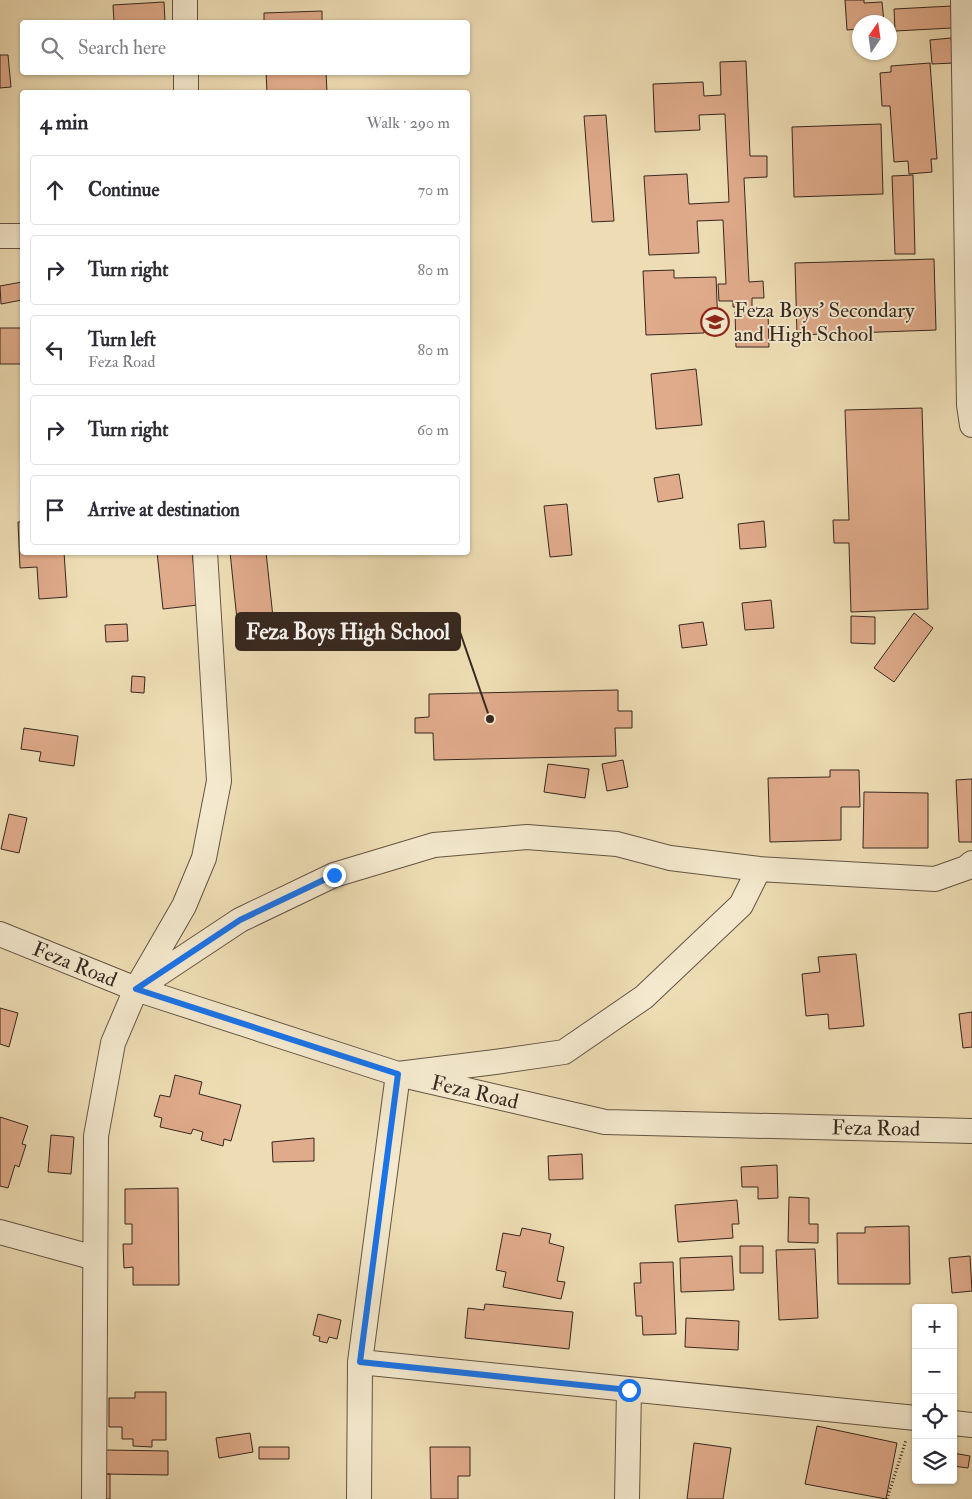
<!DOCTYPE html>
<meta charset="utf-8">
<style>
body{margin:0;font-family:"IM FELL Double Pica",serif;background:#f7f7f7;color:#2b2b33}
.controls{position:absolute;right:15px;bottom:15px;display:grid;overflow:hidden;border-radius:5px;box-shadow:0 1px 4px #0004}
.controls button{width:45px;height:45px;display:grid;place-items:center;padding:0;border:0;border-bottom:1px solid #e1e1e2;background:#fff;color:#2b2b33;font:25px sans-serif}
.compass{position:absolute;left:852px;top:15px;width:45px;height:45px;border-radius:50%;background:#fff;box-shadow:0 1px 4px #0004;rotate:13deg}
.stop{position:absolute;width:15px;height:15px;margin:-11px;border:4px solid #1a73e8;border-radius:50%;background:#fff}
.stop.end{background:#1a73e8;border-color:#fff;box-shadow:0 1px 5px #0008}
.list{margin:0;padding:0;list-style:none}
h2{display:flex;justify-content:space-between;align-items:center;height:65px;margin:0;padding:0 20px;font-size:21px}
h2 small{font-size:16px;font-weight:400;color:#7c7c81}
.list li{display:grid;grid-template-columns:32px 1fr auto;gap:15px;align-items:center;box-sizing:border-box;height:70px;margin:0 10px 10px;padding:0 10px;border:1px solid #e1e1e2;border-radius:5px}
.list b{display:block;font-size:19px;white-space:nowrap}
.list p{margin:0;font-size:16px;white-space:nowrap;color:#7c7c81}
.list em{font-size:16px;font-style:normal;color:#7c7c81}
.icon{flex:none;width:28px;height:28px;fill:none;stroke:currentColor;stroke-width:2;stroke-linecap:round;stroke-linejoin:round}
.map{position:relative;flex:none;width:972px;height:1499px;overflow:hidden}
.search{position:absolute;background:#fff;box-shadow:0 1px 4px #0004;left:20px;top:20px;width:450px;height:55px;display:flex;align-items:center;gap:12px;box-sizing:border-box;padding:0 18px;border-radius:5px;color:#7c7c81;font-size:19px}
.panel{position:absolute;background:#fff;box-shadow:0 1px 4px #0004;left:20px;top:90px;width:450px;height:465px;border-radius:5px}
.map>svg:first-child{display:block}
</style>
<div class="map">
<svg width="972" height="1499" viewBox="0 0 972 1499">
<rect width="100%" height="100%" fill="#eeddb4"/>
<filter id="stains"><feTurbulence type="fractalNoise" baseFrequency=".004" numOctaves="4"/><feColorMatrix values="0 0 0 0 .2 0 0 0 0 .09 0 0 0 0 .02 0 0 0 .5 -.17"/></filter>
<radialGradient id="worn" r=".72"><stop offset=".6" stop-color="#630" stop-opacity="0"/><stop offset="1" stop-color="#630" stop-opacity=".3"/></radialGradient>
<!-- building -->
<path fill="#e0ab8b" stroke="#36271f" d="M845 0H864V3L882 2 884 22H860V29L847 30Z
M164 2 165 22H114L113 5Z
M952 6V28L895 31 894 9Z
M322 11V22H264V13Z
M951 38 954 63 932 64 930 40Z
M0 55H8L11 87 0 88Z
M746 61 750 156H767V177L744 178 749 282 763 281 764 298H752V307H733V301H719L718 284H726L723 220 697 221 699 253 649 255 644 176 687 174 689 204 729 202 725 114 699 115 700 130 655 132 653 84 703 82 704 96 721 95 720 62Z
M930 63 937 159H931L932 172 909 174 908 161 894 162 890 106H882L880 73 891 72V66Z
M266 72H326L327 92H267Z
M606 115 614 221 592 222 584 116Z
M881 124 883 194 794 197 792 127Z
M913 175 915 254H895L892 176Z
M934 259 936 330 797 335 795 263Z
M674 270V278L716 277 718 327H704V333L646 335 643 271Z
M22 282V300L1 304 0 286Z
M735 312H768L769 347H736Z
M0 328H22V364H0Z
M696 369 702 425 656 429 651 374Z
M922 408 928 609 851 612 849 543H834L833 520H849L845 410Z
M679 474 683 498 658 502 654 478Z
M567 504 572 555 550 557 544 506Z
M764 521 766 547 740 549 738 524Z
M18 522H22V552H64L67 597 39 599 37 567 20 568Z
M157 552H192L198 605 163 609Z
M230 552H266L275 636 239 639Z
M771 600 774 628 745 630 742 603Z
M914 613 933 628 894 682 874 668Z
M851 616 875 617V644L851 643Z
M703 622 707 645 682 648 679 625Z
M127 624 128 641 106 642 105 625Z
M132 676 145 677 144 693 131 692Z
M618 690V711H632V728H615L616 756 434 760 433 733H415V718L429 717V694Z
M24 728 78 736 74 766 39 761 41 752 21 749Z
M623 760 628 787 607 791 602 764Z
M548 764 589 769 585 798 544 792Z
M830 770H859L860 807H841V840L770 842 768 778 830 777Z
M972 779V842H959L956 780Z
M864 792 928 793V848H863Z
M9 814 27 818 19 853 1 849Z
M856 954 864 1026 829 1029 828 1014 806 1016 802 974 820 972 818 957Z
M0 1008 18 1013 9 1047 0 1044Z
M972 1012V1047L963 1048 959 1014Z
M175 1075 202 1082 199 1094 241 1105 231 1141 224 1139 223 1146 201 1140 203 1132 193 1129 191 1134 160 1127 162 1118 154 1116 160 1095 170 1097Z
M0 1117 28 1126 22 1144 26 1145 19 1167 15 1165 8 1188 0 1186Z
M51 1135 74 1137 71 1174 48 1172Z
M314 1138V1161L273 1162 272 1142Z
M582 1154 583 1179 549 1180 548 1156Z
M777 1165 778 1198 758 1199V1187H742L741 1167Z
M178 1188 179 1285H133V1267L124 1268 123 1244H132V1224H125V1189Z
M789 1197 809 1198V1224H818V1243L788 1242Z
M737 1200 739 1224H732L733 1238 678 1242 675 1205Z
M909 1226 910 1284H838L837 1233H865V1227Z
M522 1228 551 1234 549 1243 564 1247 557 1281 565 1282 561 1299 503 1287 506 1272 496 1270 503 1233 520 1236Z
M740 1246H763V1273H740Z
M815 1249 818 1318 779 1320 776 1250Z
M732 1256 734 1290 681 1292 680 1258Z
M970 1256 972 1291 952 1293 949 1258Z
M673 1262 676 1334 643 1335 642 1316H636L634 1283H641L640 1263Z
M485 1304 573 1312 569 1349 465 1338 468 1308 484 1310Z
M318 1314 341 1320 337 1339 329 1337 327 1343 319 1341 320 1337 313 1335Z
M686 1318 739 1321 738 1350 685 1347Z
M135 1392H166V1440H152V1447L133 1446V1439H122V1427H109V1398H135Z
M817 1426 897 1443 886 1499 805 1484Z
M250 1433 253 1452 219 1458 216 1438Z
M694 1443 731 1448 723 1499H687Z
M259 1447H289V1459H259Z
M430 1447H470V1476H458V1499H431Z
M106 1450 168 1451V1475L106 1474Z
M953 1453 970 1456 968 1468 953 1466Z
M110 1474V1499H95V1475Z"/>
<g fill="none" stroke-linecap="round" stroke-linejoin="round">
<defs>
<path id="street" d="M185 0V22
M963 0 969 405 972 425
M186 72V92
M0 236H22
M0 934 136 989 398 1074 605 1122 972 1131
M142 985 240 920 334 875 434 845 527 837 617 844 670 858 759 869 935 879 966 868 972 863
M0 1232 95 1258
M360 1362 916 1418
M953 1423 972 1425
M94 1499 96 1136 113 1043 136 989 184 906 204 858 219 781 205 552
M359 1499 360 1362 398 1074 495 1062 564 1052 644 997 741 905 759 869
M627 1499 629 1390"/>
</defs>
<!-- street casing -->
<use href="#street" stroke="#645444" stroke-width="26"/>
<!-- path -->
<path stroke="#36271f" stroke-width="3" stroke-dasharray="1 2.5" stroke-linecap="butt" d="M887 1499 906 1440"/>
<!-- street -->
<use href="#street" stroke="#f4e9ce" stroke-width="24"/>
</g>
<g fill="none" stroke-linecap="round" stroke-linejoin="round">
<!-- route -->
<path stroke="#1a73e8" stroke-width="6" d="M334 875 240 920 136 989 398 1074 360 1362 629 1390"/>
</g>
<!-- icons -->
<defs>
<symbol id="school-ring" viewBox="-11 -11 22 22"><circle r="9.5" fill="#f4e9ce" stroke="#8f2418" stroke-width="1.5"/><path d="M0-5L7-2L0 1L-7-2ZM-4 1L0 2.5L4 1V4Q0 6-4 4Z" fill="#8f2418"/></symbol>
</defs>
<g fill-rule="evenodd">
<use href="#school-ring" x="699" y="306" width="32" height="32"/>
</g>
<g text-anchor="middle" stroke-width="4" stroke-linejoin="round" paint-order="stroke">
<!-- poi labels -->
<g font-size="21" fill="#36271f" stroke="#f4e9ce" text-anchor="start">
<text x="734" y="317">Feza Boys' Secondary<tspan x="734" dy="24">and High School</tspan></text>
</g>
<!-- street labels -->
<g font-size="21" fill="#36271f" stroke="#f4e9ce">
<text transform="translate(75 964) rotate(22)" y="7">Feza Road</text>
<text transform="translate(475 1092) rotate(13)" y="7">Feza Road</text>
<text transform="translate(876 1128) rotate(1)" y="7">Feza Road</text>
</g>
</g>
<!-- callouts -->
<path fill="none" stroke="#36271f" stroke-width="2" d="M490 719L460 632"/>
<circle fill="#36271f" stroke="#f4e9ce" stroke-width="2" cx="490" cy="719" r="5"/>
<rect fill="#36271f" stroke="#36271f" stroke-width="2" x="236" y="613" width="224" height="37" rx="5"/>
<g font-size="22" text-anchor="middle" font-weight="bold" fill="#fff">
<text x="348" y="639">Feza Boys High School</text>
</g>
<rect width="100%" height="100%" filter="url(#stains)"/>
<rect width="100%" height="100%" fill="url(#worn)"/>
</svg>
<div class="controls">
<button>+</button>
<button>−</button>
<button><svg class="icon" aria-label="locate" viewBox="0 0 24 24"><circle cx="12" cy="12" r="6"/><path d="M12 2v4M12 18v4M2 12h4M18 12h4"/></svg></button>
<button><svg class="icon" aria-label="layers" viewBox="0 0 24 24"><path d="M12 4l9 5-9 5-9-5zM3 14l9 5 9-5"/></svg></button>
</div>
<svg class="compass" viewBox="-18 -18 36 36"><path d="M0-13l5 13h-10z" fill="#e53935"/><path d="M0 13l5-13h-10z" fill="#7c7c81"/></svg>
<div class="stop" style="left:629px;top:1390px"></div>
<div class="stop end" style="left:334px;top:875px"></div>
<div class="search"><svg class="icon" aria-label="search" viewBox="0 0 24 24"><circle cx="10" cy="10" r="6"/><path d="M15 15l6 6"/></svg>Search here</div>
<section class="panel">
<h2>4 min<small>Walk · 290 m</small></h2>
<ul class="list">
<li><svg class="icon" aria-label="ahead" viewBox="0 0 24 24"><path d="M12 20V5M6 11l6-6 6 6"/></svg><div><b>Continue</b></div><em>70 m</em></li>
<li><svg class="icon" aria-label="right" viewBox="0 0 24 24"><path d="M7 20v-9h11M14 6l5 5-5 5"/></svg><div><b>Turn right</b></div><em>80 m</em></li>
<li><svg class="icon" aria-label="left" viewBox="0 0 24 24"><path d="M17 20v-9H6M10 6l-5 5 5 5"/></svg><div><b>Turn left</b><p>Feza Road</p></div><em>80 m</em></li>
<li><svg class="icon" aria-label="right" viewBox="0 0 24 24"><path d="M7 20v-9h11M14 6l5 5-5 5"/></svg><div><b>Turn right</b></div><em>60 m</em></li>
<li><svg class="icon" aria-label="arrive" viewBox="0 0 24 24"><path d="M6 21V4h12l-3 4 3 4H6"/></svg><div><b>Arrive at destination</b></div></li>
</ul>
</section>
</div>
